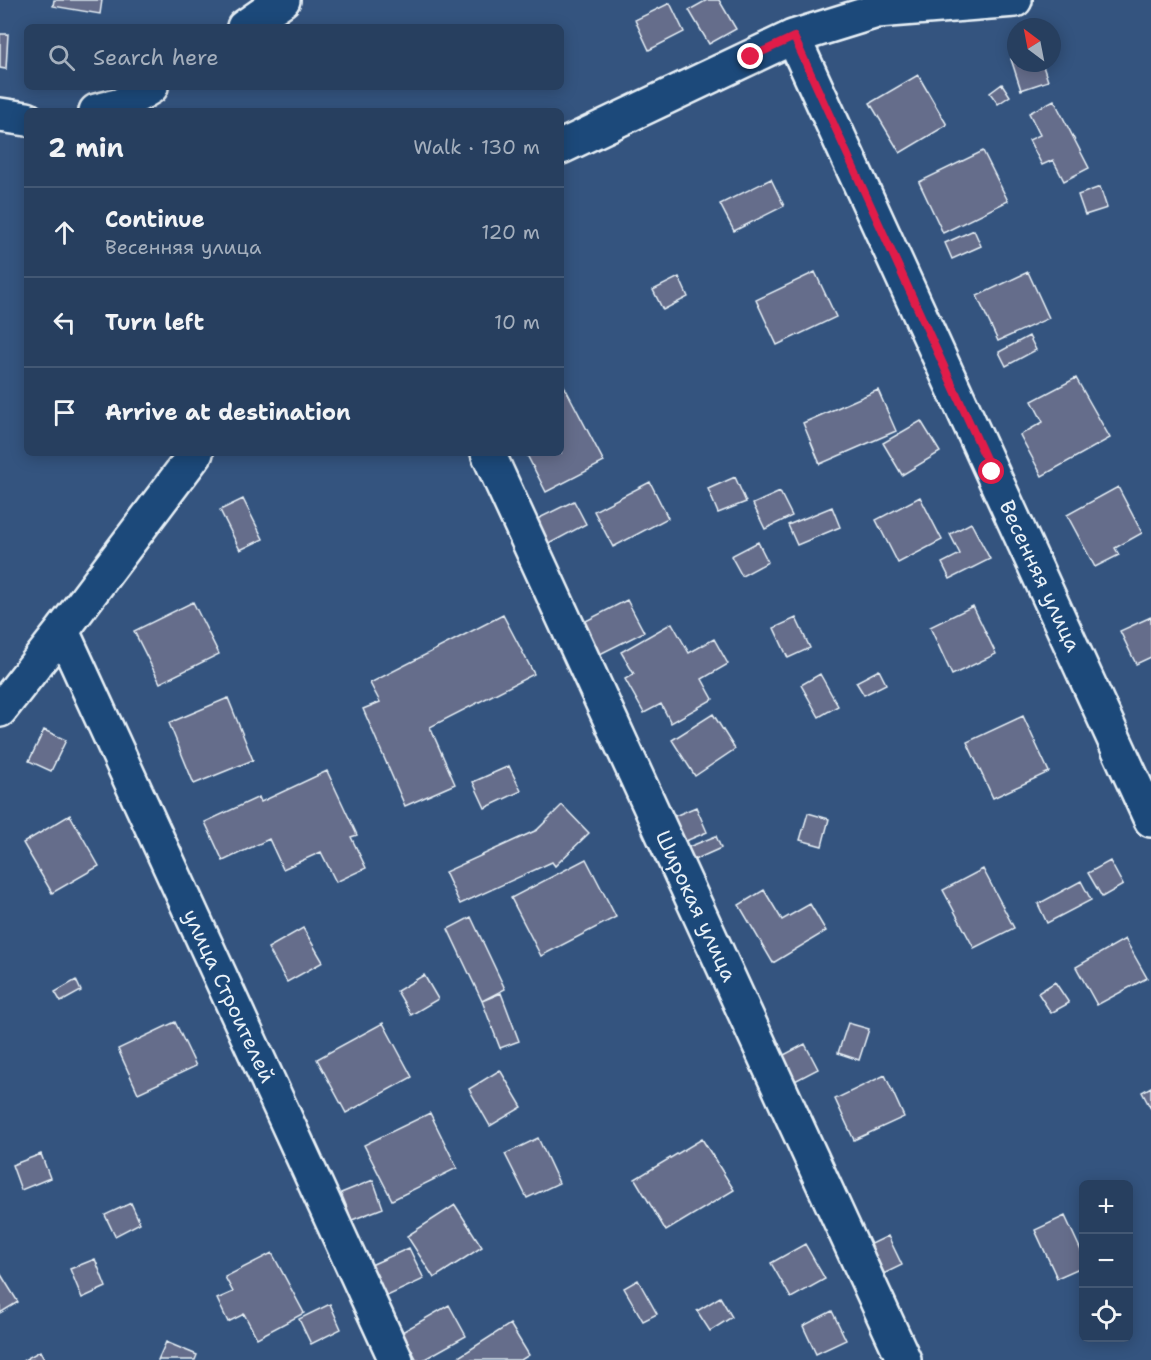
<!DOCTYPE html>
<meta charset="utf-8">
<style>
body{margin:0;font-family:"Shantell Sans",sans-serif;background:#334a68;color:#f1f3f6}
.controls{position:absolute;right:18px;bottom:18px;display:grid;overflow:hidden;border-radius:9px;box-shadow:0 3px 15px #0003}
.controls button{width:54px;height:54px;display:grid;place-items:center;padding:0;border:0;border-bottom:2px solid #435874;background:#273f5f;color:#f1f3f6;font:30px sans-serif}
.compass{position:absolute;left:1007px;top:18px;width:54px;height:54px;border-radius:50%;background:#273f5f;box-shadow:0 3px 15px #0003;rotate:328deg}
.stop{position:absolute;width:18px;height:18px;margin:-14px;border:4px solid #e11d48;border-radius:50%;background:#fff}
.stop.end{background:#e11d48;border-color:#fff;box-shadow:0 2px 6px #0008}
.list{margin:0;padding:0;list-style:none}
h2{display:flex;justify-content:space-between;align-items:center;height:78px;margin:0;padding:0 24px;font-size:26px}
h2 small{font-size:20px;font-weight:400;color:#a4afbd}
.list li{display:grid;grid-template-columns:39px 1fr auto;gap:18px;align-items:center;box-sizing:border-box;height:90px;padding:0 24px;border-top:2px solid #435874}
.list b{display:block;font-size:22px;white-space:nowrap}
.list p{margin:0;font-size:20px;white-space:nowrap;color:#a4afbd}
.list em{font-size:20px;font-style:normal;color:#a4afbd}
.icon{flex:none;width:33px;height:33px;fill:none;stroke:currentColor;stroke-width:2;stroke-linecap:round;stroke-linejoin:round}
.map{position:relative;flex:none;width:1151px;height:1360px;overflow:hidden}
.search{position:absolute;background:#273f5f;box-shadow:0 3px 15px #0003;left:24px;top:24px;width:540px;height:66px;display:flex;align-items:center;gap:15px;box-sizing:border-box;padding:0 21px;border-radius:9px;color:#a4afbd;font-size:22px}
.panel{position:absolute;background:#273f5f;box-shadow:0 3px 15px #0003;left:24px;top:108px;width:540px;height:348px;border-radius:9px}
.map>svg:first-child{display:block}
</style>
<div class="map">
<svg width="1151" height="1360" viewBox="0 0 1151 1360">
<rect width="100%" height="100%" fill="#34547f"/>
<filter id="ink" filterUnits="userSpaceOnUse"><feTurbulence type="fractalNoise" baseFrequency=".0167" numOctaves="2"/><feDisplacementMap in="SourceGraphic" scale="12" xChannelSelector="R" yChannelSelector="G"/><feConvolveMatrix kernelMatrix="1 2 1 2 8 2 1 2 1" color-interpolation-filters="sRGB"/></filter>
<g filter="url(#ink)">
<!-- building -->
<path fill="#656d8b" stroke="#e8f1f8" stroke-width="1.5" d="M54 0H102L100 14 53 6Z
M707 0H719L736 29 709 44 689 10Z
M670 3 684 32 649 50 635 20Z
M0 34H8L6 69 0 68Z
M1016 58V63H1042L1048 81 1021 90 1011 59Z
M918 75 947 125 900 153 870 103Z
M1002 84 1010 96 998 104 990 93Z
M1054 100 1089 168 1064 181 1053 160 1042 165 1029 140 1040 135 1029 113Z
M983 151 1008 201 943 233 919 182Z
M771 179 784 206 734 231 720 204Z
M1100 187 1107 208 1085 215 1078 195Z
M974 230 981 246 952 259 945 243Z
M815 272 836 317 777 345 756 300Z
M1028 272 1049 318 998 341 977 296Z
M679 277 688 297 663 310 653 290Z
M1029 336 1036 350 1006 366 999 352Z
M1076 378 1110 438 1042 476 1020 435 1043 422 1032 401Z
M561 380 604 462 546 492 526 453H561Z
M878 390 896 431 820 464 803 423Z
M921 421 940 452 902 475 883 443Z
M735 477 746 502 718 513 708 489Z
M650 482 668 518 613 547 594 511Z
M1118 487 1142 533 1115 548 1119 555 1095 567 1067 515Z
M780 492 792 516 765 529 753 504Z
M920 497 942 540 898 563 876 520Z
M243 499 263 539 240 550 220 510Z
M574 501 586 524 543 547 531 522Z
M832 507 840 527 797 545 788 525Z
M971 523 990 559 950 579 942 563 960 554 950 534Z
M758 542 768 562 742 576 731 556Z
M627 600 644 632 594 657 578 625Z
M193 602 219 654 160 683 134 631Z
M973 606 996 654 952 675 930 627Z
M503 615 534 674 430 727 455 784 405 806 363 709 380 702 370 683Z
M1151 617V657L1136 664 1120 631Z
M796 618 810 648 788 658 774 628Z
M672 623 689 653 714 639 728 664 702 679 713 699 671 723 661 704 644 713 625 679 634 674 621 652Z
M879 670 886 684 864 695 856 682Z
M820 674 838 706 819 717 801 685Z
M228 698 253 760 194 784 169 723Z
M713 714 735 749 695 776 672 740Z
M1023 716 1049 772 993 798 967 742Z
M44 730 66 740 51 771 29 761Z
M509 766 521 791 485 808 473 782Z
M327 771 357 835 351 837 366 868 336 882 321 852 283 869 269 839 223 861 205 822 259 797 261 802Z
M562 805 589 833 555 866 552 862 460 904 445 872 537 830Z
M696 807 707 832 681 843 670 818Z
M808 813 829 819 822 846 800 840Z
M70 815 99 866 52 893 23 843Z
M716 836 721 848 692 861 686 848Z
M586 859 616 917 541 956 511 898Z
M1110 861 1123 885 1102 897 1088 873Z
M983 869 1014 928 974 948 943 890Z
M1081 881 1091 900 1047 923 1038 904Z
M764 890 782 920 810 904 826 931 773 963 739 905Z
M471 917 505 989 482 1001 448 929Z
M303 928 323 962 287 982 268 948Z
M1125 939 1147 978 1097 1005 1076 967Z
M424 975 438 999 411 1015 397 991Z
M76 980 81 991 61 1002 55 992Z
M1055 982 1069 1003 1051 1013 1038 993Z
M501 993 519 1041 500 1048 482 1001Z
M175 1022 196 1066 138 1093 118 1049Z
M383 1023 412 1077 346 1113 317 1059Z
M848 1023 869 1029 859 1060 838 1053Z
M805 1044 818 1069 791 1083 778 1058Z
M500 1070 522 1107 490 1126 469 1089Z
M885 1075 904 1117 854 1140 835 1099Z
M1151 1087V1109L1142 1092Z
M430 1113 457 1168 392 1200 364 1145Z
M538 1138 559 1183 527 1198 505 1154Z
M702 1139 734 1190 666 1231 635 1179Z
M41 1154 50 1178 21 1190 12 1165Z
M373 1180 383 1208 352 1220 341 1193Z
M131 1203 140 1223 115 1236 105 1215Z
M455 1205 482 1247 434 1278 407 1236Z
M1065 1216 1084 1257V1266L1057 1278 1035 1230Z
M888 1236 902 1265 873 1279 859 1250Z
M805 1244 825 1279 791 1298 771 1263Z
M409 1248 424 1279 385 1297 371 1265Z
M272 1253 304 1313 257 1338 244 1314 228 1322 217 1299 233 1292 225 1277Z
M95 1259 106 1287 82 1298 70 1269Z
M0 1273 18 1302 0 1313Z
M638 1280 657 1314 643 1321 624 1288Z
M720 1297 732 1317 710 1331 697 1311Z
M330 1304 341 1329 311 1344 299 1319Z
M449 1305 466 1336 423 1360H417L402 1332Z
M832 1311 846 1340 816 1354 803 1326Z
M510 1324 529 1355 521 1360H458L457 1358Z
M166 1342 197 1355 195 1360H158Z
M40 1351 45 1360H24Z"/>
<g fill="none" stroke-linecap="round" stroke-linejoin="round">
<defs>
<path id="minor" d="M793 37 1151 820
M561 147 793 37 877 11 1015 0
M488 453 904 1360
M62 631 396 1360
M0 710 62 631 196 453"/>
<path id="tertiary" d="M244 27 283 0
M96 111 121 105 151 87
M0 115 27 119"/>
</defs>
<!-- minor casing -->
<use href="#minor" stroke="#e8f1f8" stroke-width="38"/>
<!-- tertiary casing -->
<use href="#tertiary" stroke="#e8f1f8" stroke-width="38"/>
<!-- minor -->
<use href="#minor" stroke="#1f4a7a" stroke-width="33"/>
<!-- tertiary -->
<use href="#tertiary" stroke="#1f4a7a" stroke-width="33"/>
</g>
</g>
<g fill="none" stroke-linecap="round" stroke-linejoin="round" filter="url(#ink)">
<!-- route -->
<path stroke="#e11d48" stroke-width="8" d="M751 57 794 37 992 472"/>
</g>
<g text-anchor="middle" stroke-width="4.5" stroke-linejoin="round" paint-order="stroke">
<!-- street labels -->
<g font-size="21" fill="#e8f1f8" stroke="#1f4a7a">
<text transform="translate(1040 576) rotate(65)" y="7">Весенняя улица</text>
<text transform="translate(696 906) rotate(65)" y="7">Широкая улица</text>
<text transform="translate(229 996) rotate(65)" y="7">улица Строителей</text>
</g>
</g>
</svg>
<div class="controls">
<button>+</button>
<button>−</button>
<button><svg class="icon" aria-label="locate" viewBox="0 0 24 24"><circle cx="12" cy="12" r="6"/><path d="M12 2v4M12 18v4M2 12h4M18 12h4"/></svg></button>
</div>
<svg class="compass" viewBox="-18 -18 36 36"><path d="M0-13l5 13h-10z" fill="#e53935"/><path d="M0 13l5-13h-10z" fill="#a4afbd"/></svg>
<div class="stop" style="left:992px;top:472px"></div>
<div class="stop end" style="left:751px;top:57px"></div>
<div class="search"><svg class="icon" aria-label="search" viewBox="0 0 24 24"><circle cx="10" cy="10" r="6"/><path d="M15 15l6 6"/></svg>Search here</div>
<section class="panel">
<h2>2 min<small>Walk · 130 m</small></h2>
<ul class="list">
<li><svg class="icon" aria-label="ahead" viewBox="0 0 24 24"><path d="M12 20V5M6 11l6-6 6 6"/></svg><div><b>Continue</b><p>Весенняя улица</p></div><em>120 m</em></li>
<li><svg class="icon" aria-label="left" viewBox="0 0 24 24"><path d="M17 20v-9H6M10 6l-5 5 5 5"/></svg><div><b>Turn left</b></div><em>10 m</em></li>
<li><svg class="icon" aria-label="arrive" viewBox="0 0 24 24"><path d="M6 21V4h12l-3 4 3 4H6"/></svg><div><b>Arrive at destination</b></div></li>
</ul>
</section>
</div>
